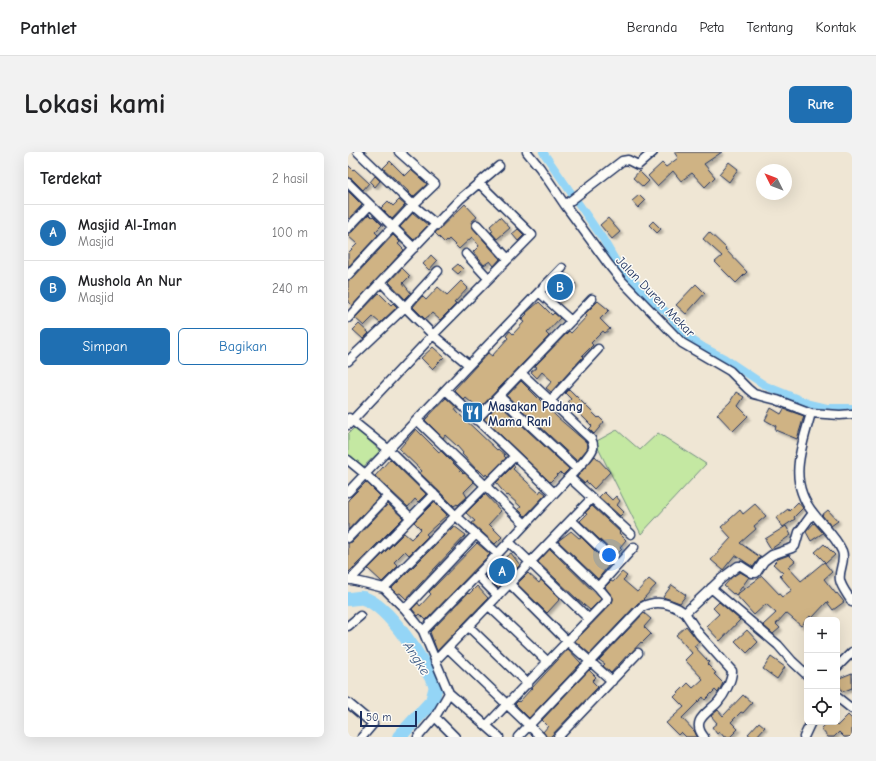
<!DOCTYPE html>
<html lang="id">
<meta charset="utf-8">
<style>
body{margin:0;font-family:"Comic Neue",sans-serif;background:#f2f2f2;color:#202124}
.controls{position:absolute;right:12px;bottom:12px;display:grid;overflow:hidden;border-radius:6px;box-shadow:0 4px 16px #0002}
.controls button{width:36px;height:36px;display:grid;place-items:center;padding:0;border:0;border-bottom:1px solid #e0e0e0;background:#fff;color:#202124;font:20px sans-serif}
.compass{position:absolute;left:408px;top:12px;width:36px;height:36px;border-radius:50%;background:#fff;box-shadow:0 4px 16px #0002;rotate:312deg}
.scale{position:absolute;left:12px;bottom:10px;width:57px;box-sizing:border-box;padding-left:4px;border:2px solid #1b2f5e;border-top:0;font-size:11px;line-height:14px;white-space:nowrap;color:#1b2f5e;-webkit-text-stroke:3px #fdfcf7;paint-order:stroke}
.you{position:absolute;left:261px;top:403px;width:14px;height:14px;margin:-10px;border:3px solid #fff;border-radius:50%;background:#1a73e8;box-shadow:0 0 0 6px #1a73e833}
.badge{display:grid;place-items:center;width:26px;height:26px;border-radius:50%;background:#1f6fb2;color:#fff;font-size:13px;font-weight:700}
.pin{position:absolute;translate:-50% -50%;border:2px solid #fff;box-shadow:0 1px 4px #0006}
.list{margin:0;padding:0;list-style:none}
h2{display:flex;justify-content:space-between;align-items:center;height:52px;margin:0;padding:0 16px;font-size:17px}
h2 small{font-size:13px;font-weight:400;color:#757577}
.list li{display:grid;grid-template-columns:26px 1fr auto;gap:12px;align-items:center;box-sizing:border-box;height:56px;padding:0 16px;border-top:1px solid #e0e0e0}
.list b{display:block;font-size:15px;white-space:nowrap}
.list p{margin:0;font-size:13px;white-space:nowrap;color:#757577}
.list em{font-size:13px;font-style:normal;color:#757577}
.actions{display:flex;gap:8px;padding:12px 16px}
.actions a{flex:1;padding:9px 0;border:1px solid #1f6fb2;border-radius:6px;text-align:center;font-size:14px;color:#1f6fb2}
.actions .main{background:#1f6fb2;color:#fff}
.icon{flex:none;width:22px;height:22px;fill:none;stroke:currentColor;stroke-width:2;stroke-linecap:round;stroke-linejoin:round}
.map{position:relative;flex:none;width:504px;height:585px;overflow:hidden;border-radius:6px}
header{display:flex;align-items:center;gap:24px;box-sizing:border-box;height:56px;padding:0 20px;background:#fff;border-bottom:1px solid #e0e0e0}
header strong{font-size:19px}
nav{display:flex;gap:22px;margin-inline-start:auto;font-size:14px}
.intro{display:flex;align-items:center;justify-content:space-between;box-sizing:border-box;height:96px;padding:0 24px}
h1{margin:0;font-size:28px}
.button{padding:10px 18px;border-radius:6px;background:#1f6fb2;color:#fff;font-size:14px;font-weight:700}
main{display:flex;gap:24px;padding:0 24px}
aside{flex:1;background:#fff;border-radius:6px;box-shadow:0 4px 16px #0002}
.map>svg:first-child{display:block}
</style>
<header>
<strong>Pathlet</strong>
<nav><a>Beranda</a><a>Peta</a><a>Tentang</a><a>Kontak</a></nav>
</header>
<div class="intro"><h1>Lokasi kami</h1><a class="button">Rute</a></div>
<main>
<aside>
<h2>Terdekat<small>2 hasil</small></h2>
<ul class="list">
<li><span class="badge">A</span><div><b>Masjid Al-Iman</b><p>Masjid</p></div><em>100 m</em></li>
<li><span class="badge">B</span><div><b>Mushola An Nur</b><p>Masjid</p></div><em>240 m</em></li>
</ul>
<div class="actions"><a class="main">Simpan</a><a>Bagikan</a></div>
</aside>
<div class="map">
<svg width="504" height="585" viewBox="0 0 504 585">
<defs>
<filter id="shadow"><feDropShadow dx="2.5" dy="2.5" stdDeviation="1" flood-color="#0004"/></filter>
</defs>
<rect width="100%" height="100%" fill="#efe6d4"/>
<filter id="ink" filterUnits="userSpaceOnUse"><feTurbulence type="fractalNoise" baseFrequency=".025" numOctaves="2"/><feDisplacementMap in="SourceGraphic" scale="8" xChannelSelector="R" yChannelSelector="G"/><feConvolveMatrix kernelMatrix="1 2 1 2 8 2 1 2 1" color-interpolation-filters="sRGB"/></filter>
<g filter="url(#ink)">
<!-- green -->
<path fill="#c4e8a2" stroke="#708c80" d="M7 275 32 299 13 317 0 305V282Z
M269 278 292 298 310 281 358 312 293 382 247 290Z"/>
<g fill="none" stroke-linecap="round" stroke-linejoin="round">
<!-- canal -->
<path stroke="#94d5f6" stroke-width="8" d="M195 0 255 87 270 113 303 147 322 163 336 183 355 195 376 206 418 234 462 252 479 256H504"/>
<!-- river -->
<path stroke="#94d5f6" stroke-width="14" d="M0 447C5 447 11 445 15 446 42 454 75 510 88 534L84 549 51 585"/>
</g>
<!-- building -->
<path fill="#cfb384" stroke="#1b2f5e" filter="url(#shadow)" d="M326 0H374L356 12 367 25 357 35 344 21 333 29 325 19 309 34 300 24 314 11 318 15 330 6Z
M42 9 57 24 63 18 79 32 65 45 60 40V39L35 16Z
M381 10 390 17 381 30 371 22Z
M0 13 5 18 6 17 21 31 15 38 4 27 0 26Z
M291 19 301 29 295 35 285 26Z
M27 24 32 29 27 35 22 30Z
M0 39 14 53 1 67 0 66Z
M291 43 297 49 290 56 284 49Z
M51 48 57 53 44 67 33 56 40 49 45 54Z
M117 52 129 65 123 70 125 76 152 107 146 114 142 109 136 113 125 100 131 94 124 85 111 97 101 87 97 91 87 81Z
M65 61 80 73 66 88 52 75Z
M21 62 24 65 25 64 34 73 27 80 30 83 0 115V101L9 92 0 84V82L4 80Z
M152 65 162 76 149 87 143 80 145 79 142 74Z
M260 66 272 80 264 87 252 73Z
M305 69 313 77 309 81 301 73Z
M170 77 176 83 170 89 164 82Z
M361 80 378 96 377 97 399 120 388 131 367 110 374 104 355 87Z
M45 83 52 90 50 92 56 98 4 154 0 150V128L4 127Z
M83 103 89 109 81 118 75 112Z
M110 112 115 117 110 122 104 117Z
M54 116 62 124 55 131 63 141 57 147 41 130Z
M217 121 228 132 210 150 199 140Z
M113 129 120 136 106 151 108 152 92 168 84 161 77 167 65 155 74 144 78 148 90 135 99 143Z
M348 132 357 141 338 162 328 153Z
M31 141 43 153 45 151 49 155 32 171 25 165 16 174 7 166Z
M250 149 261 158 252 167 262 177 257 181 255 179 243 191 245 193 234 204 235 205 203 240 198 236 204 229 194 220 189 226 183 220 189 215 187 214 221 179 223 181 239 164 237 162Z
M191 150 204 163 206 161 212 166 198 181 201 184 131 257 118 246 116 248 106 238 140 201 144 204 160 186 158 184 162 179 165 182 176 170 173 168 179 162 178 161Z
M11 172 21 181 15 187 5 178Z
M85 195 96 205 84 217 73 206Z
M173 229 209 265 238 290 240 294 239 297 229 309 159 244Z
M221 237 250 266 251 265 256 270 246 282 241 277 244 274 220 250 223 247 217 241Z
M388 240 396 245 390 254 400 264 385 279 369 262 382 250Z
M98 246 109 256 107 257 109 260 149 298 150 297 157 303 156 304 158 306 140 324 138 322 137 324 130 317 129 318 114 302 115 301 109 294 97 283 95 286 77 268Z
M151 252 221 317 215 323 212 320 202 330 136 267Z
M423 256 433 262 436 257 456 264 449 287 427 278 428 274 417 268Z
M68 277 91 300 93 299 116 322 117 321 126 330 116 340 119 345 110 353 109 352 106 354 72 321 74 319 51 297Z
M247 304 262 320 246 337 238 329 236 331 229 325Z
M42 307 78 342 70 350 67 347 60 355 27 324Z
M166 313 167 315 165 317 191 341 193 338 198 342 177 364 170 357 173 355 160 343 159 344 148 331Z
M18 330 32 344 0 378V348Z
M256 340 264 348 268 344 272 349 269 353 276 360 272 364 251 345Z
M137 342 153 359 141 372 154 385 147 392 124 371 127 369 118 361Z
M86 350 99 363 78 382 80 384 61 403 57 399 46 410 50 414 34 430 20 417 56 381 63 387 73 377 66 370Z
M450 350 455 356 446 365 447 367 435 375 428 366 440 357 441 359Z
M40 352 55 366 0 421V391L4 390Z
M407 352 418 364 406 374 408 377 392 391 412 405 405 415 387 403 375 418 363 408 383 386 373 375 392 358 395 362Z
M244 354 272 380 271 381 278 388 272 395 274 397 268 403 232 369 239 362 237 361Z
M480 358 490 369 483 374 474 363Z
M466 371 475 381 463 389 458 380Z
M106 374 118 383 58 447 52 441 50 442 44 436Z
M438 374 443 383 423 397 417 387Z
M223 379 231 386 233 385 261 413 250 427 210 389Z
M129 391 142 402 78 468 72 462 70 464 64 457 70 451 72 454 83 442 81 440Z
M476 392 487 403 478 411 467 400Z
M202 397 253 447 242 458 230 448 190 410Z
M163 401 172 413 150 436 137 423 150 410Z
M441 403 447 409 440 415 453 429 476 410 484 420 476 427 488 442 489 441 496 450 485 458 479 450 464 466 462 464 453 474 438 461 428 472 432 476 425 482 415 473 428 461 418 452 406 463 386 441 385 442 376 434 384 425 392 420 401 425 388 443 414 424 434 445 444 438 432 424 435 421 425 412 430 407Z
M274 420 279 424 275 428 289 440 301 427 308 433 295 447 296 448 290 451 242 502 227 489 264 451 265 446 257 435 263 429 265 430Z
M180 421 191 431 193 428 212 447 199 461 169 432Z
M324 433 338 443 332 451 315 445Z
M129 434 140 446 89 499 82 480 120 441 121 442Z
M371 450 392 468 372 489 358 474 371 462 365 456Z
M296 461 303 467 296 475 303 482 294 491 293 490 283 501 282 500 263 521 255 514 257 512 251 508Z
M338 474 351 490 346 494 361 510 359 512 368 521 366 522 375 531 370 541 367 538 357 548 355 545 334 566 347 580 349 585H338L333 580 330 583 318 571 336 555 326 545 340 531 345 536 355 527 337 508 344 501 328 483Z
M399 478 410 490 399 501 387 489Z
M220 497 233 511 181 566 167 552 170 549 171 550Z
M423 505 437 515 429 527 415 517Z
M241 518 248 525 244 529 250 535 202 585H198L195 580 200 574 194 568Z
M504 521V536L494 540 489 527Z
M395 543 404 551 395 561 393 560 383 570 390 577 382 585H376L372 580 369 582 364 575 369 571 363 564 370 558 375 564Z
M500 563 504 567V585H496L491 580 486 585H480L473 577 480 570H485L489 574Z
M411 570 417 575 408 585H404L400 582Z"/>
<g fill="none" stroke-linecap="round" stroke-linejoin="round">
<defs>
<path id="minor" d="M51 0 87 32 65 53 89 73
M179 0 192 16 217 53 261 113 273 128 334 191 382 219 400 237 406 242 429 248 463 261 492 263 504 262
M0 31 66 96
M217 53 274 9 280 8 290 13 305 0
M129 73 160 107
M0 76 22 53
M118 102 140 126
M0 123 65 53 10 0
M33 130 57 155 90 119
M191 140 223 169
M0 166 33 130 112 47 151 14
M0 209 57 155 85 183 121 213 0 340
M121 213 214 116
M98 238 206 341
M151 244 229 317
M202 249 250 197
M463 261C453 298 439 329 466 362 475 374 488 385 494 399 498 409 490 418 492 428 493 435 500 443 504 450
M1 266 41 298 108 364 150 402
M69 268 177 372
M128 268 244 147
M0 273 85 183 184 83 131 31
M0 308 17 322 62 365
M221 325 283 382
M223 368 270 413
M0 386 40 344
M161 390 241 467
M129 423 150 444
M0 427 36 436
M2 428 86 342
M162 432 219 489 264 529
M250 435 286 395
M36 436 57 457 75 479 101 541 151 585
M36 436 167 304
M363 436 430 493 444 509 459 523
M141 454 200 510
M57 457 128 382
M337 461 351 482 384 519C384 529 376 543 370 550 360 561 342 568 356 585
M0 474 12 464
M121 475 180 532
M75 479 143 409 238 307C244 299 248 296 243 287L173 221
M100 496 193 585
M87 509 244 346
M489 515 504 500
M489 545 504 557
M0 551 25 572 14 585
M87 565 107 585
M139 573 260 447 250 435 203 390
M70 585 87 565 101 541
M170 585 294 455C309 447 323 451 337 461L373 427 390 414H393L404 421H408L416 409 424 403 444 396 447 394 451 380 465 361
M210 585 290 501
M456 585 463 570"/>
</defs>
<!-- minor casing -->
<use href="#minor" stroke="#1b2f5e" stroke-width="11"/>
<!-- minor -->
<use href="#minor" stroke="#fdfcf7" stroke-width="8"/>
</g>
</g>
<!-- icons -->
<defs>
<symbol id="restaurant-square" viewBox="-11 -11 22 22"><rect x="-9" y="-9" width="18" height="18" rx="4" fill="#1f6fb2" stroke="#fdfcf7"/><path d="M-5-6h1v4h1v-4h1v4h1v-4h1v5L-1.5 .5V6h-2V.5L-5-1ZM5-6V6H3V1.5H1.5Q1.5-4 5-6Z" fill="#fff"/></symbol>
</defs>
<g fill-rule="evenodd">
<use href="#restaurant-square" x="112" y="248" width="25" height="25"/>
</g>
<g text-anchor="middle" stroke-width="3" stroke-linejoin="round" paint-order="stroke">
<!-- street labels -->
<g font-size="13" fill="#1b2f5e" stroke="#fdfcf7">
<text transform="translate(308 144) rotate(46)" y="5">Jalan Duren Mekar</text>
</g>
<!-- poi labels -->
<g font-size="13" font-weight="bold" fill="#1b2f5e" stroke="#fdfcf7" text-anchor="start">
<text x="140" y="259">Masakan Padang<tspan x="140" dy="15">Mama Rani</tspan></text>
</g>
<!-- water labels -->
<g font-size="14" font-style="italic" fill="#395884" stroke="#fdfcf7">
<text transform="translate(69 506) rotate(57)" y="5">Angke</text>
</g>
</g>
</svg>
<div class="controls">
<button>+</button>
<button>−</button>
<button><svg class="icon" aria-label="locate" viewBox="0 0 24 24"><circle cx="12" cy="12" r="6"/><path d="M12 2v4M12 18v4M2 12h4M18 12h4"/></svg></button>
</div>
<svg class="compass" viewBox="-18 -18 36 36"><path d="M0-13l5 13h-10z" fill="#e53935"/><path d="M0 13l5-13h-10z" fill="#757577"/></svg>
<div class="scale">50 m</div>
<div class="you"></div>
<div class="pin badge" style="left:154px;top:419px">A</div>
<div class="pin badge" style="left:212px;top:135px">B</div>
</div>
</main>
